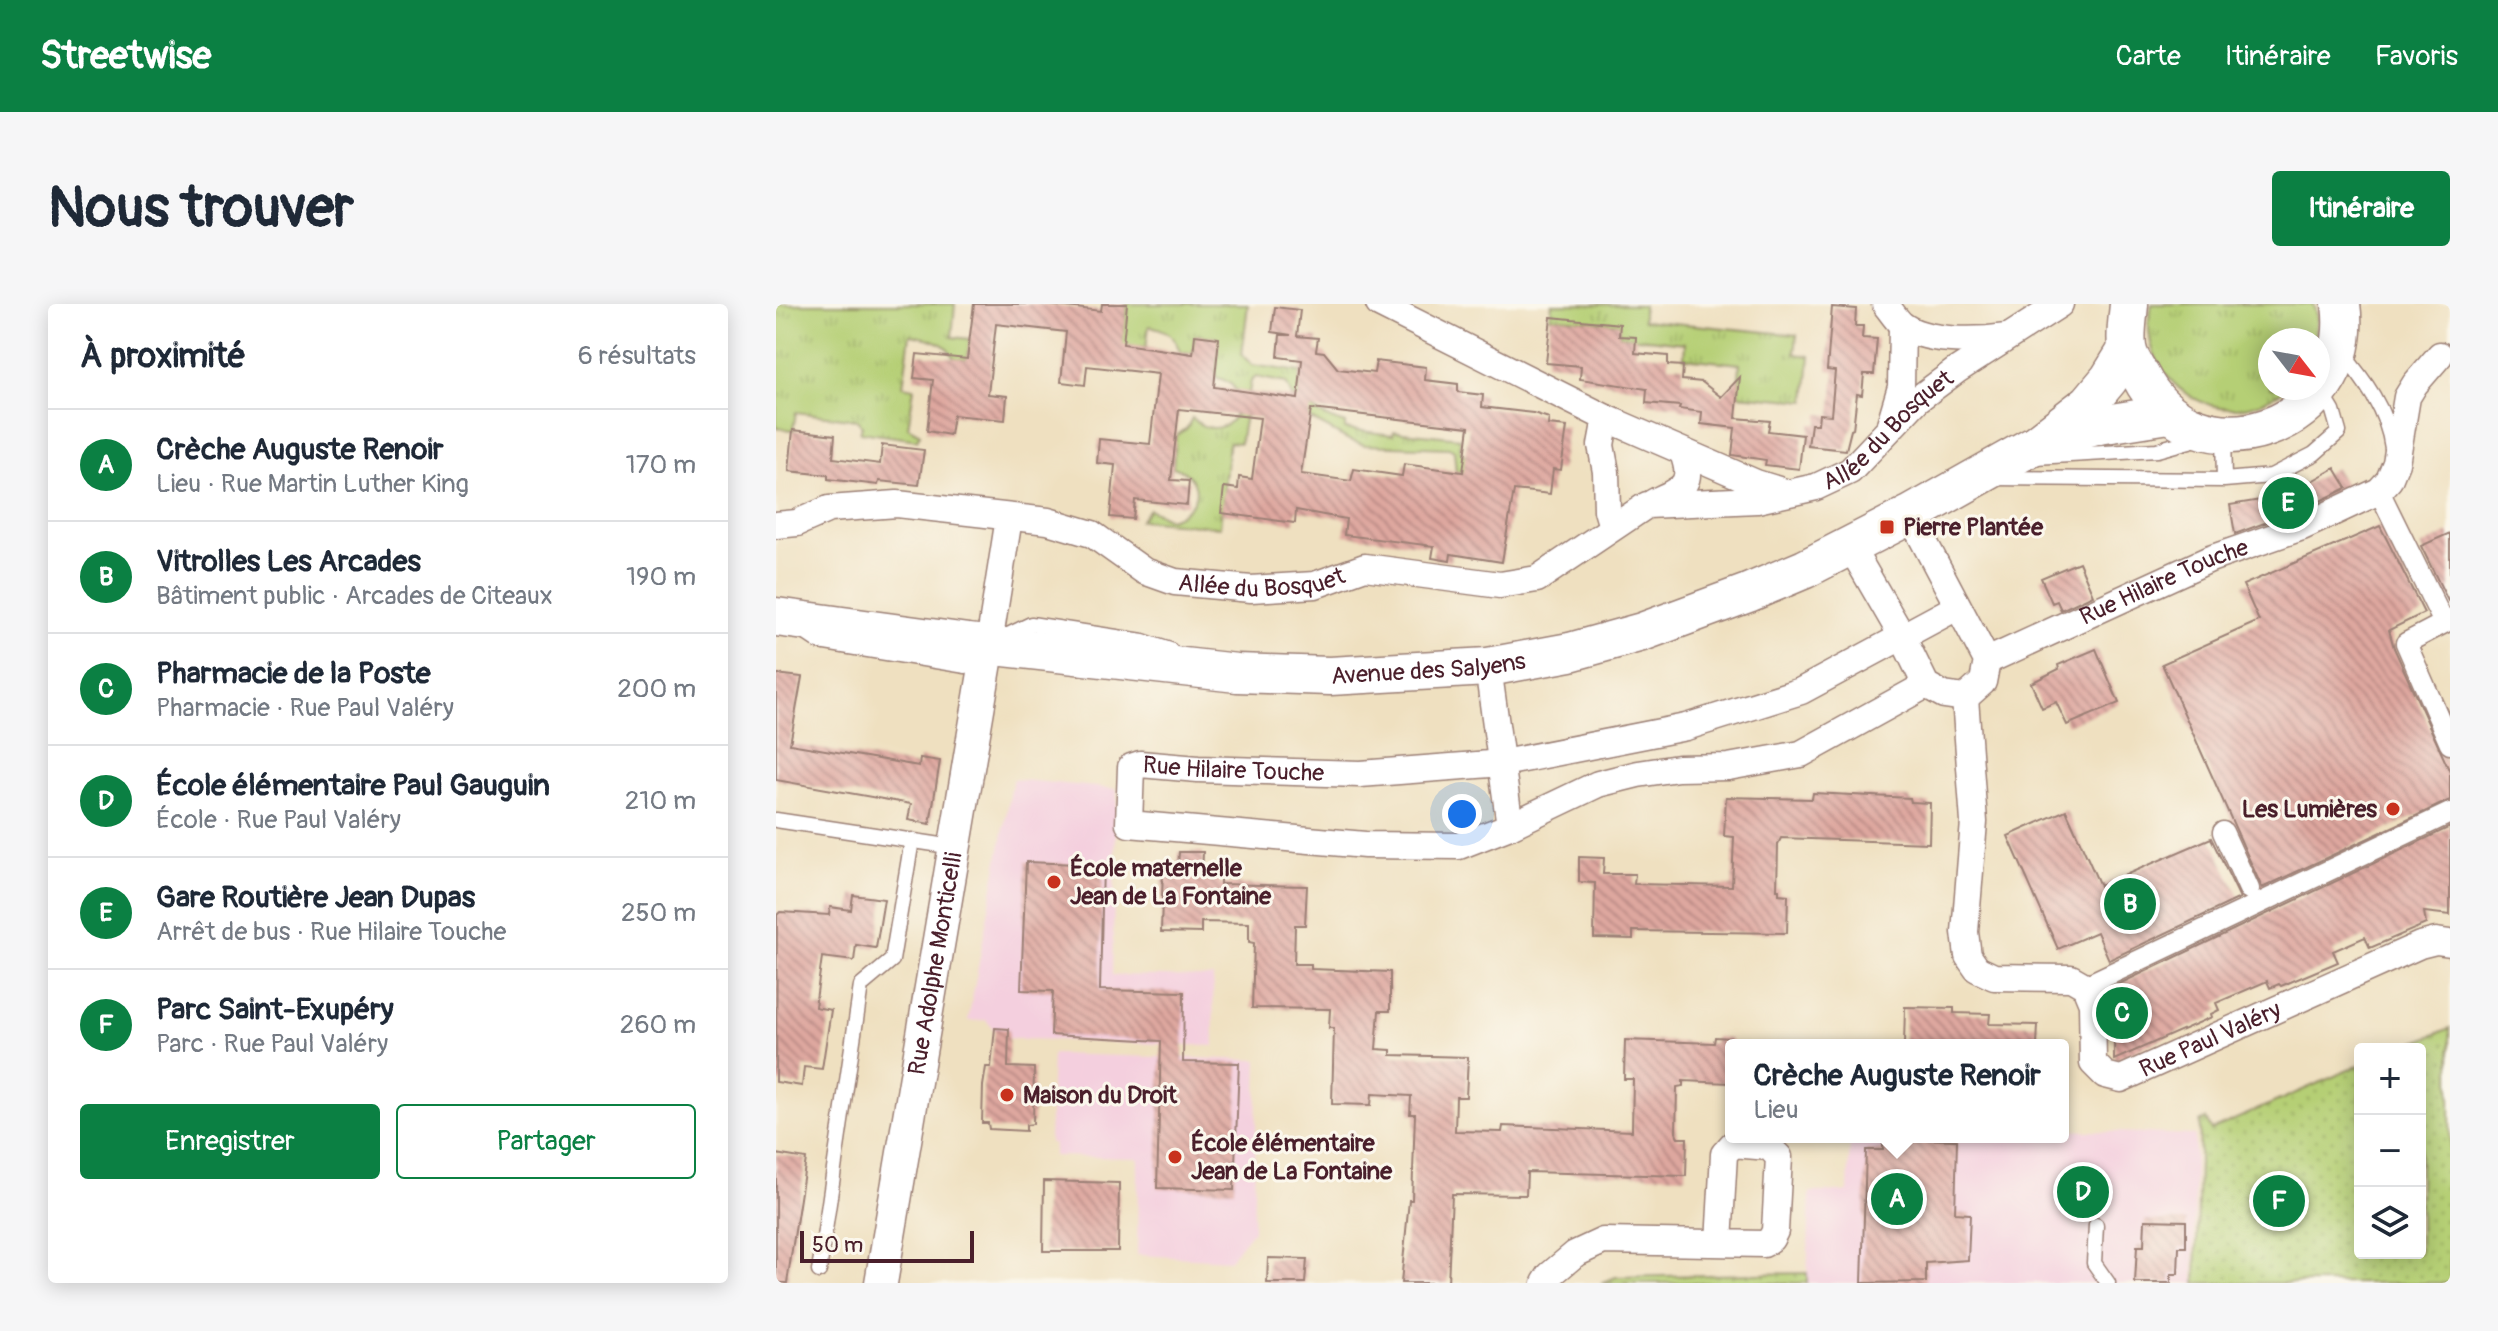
<!DOCTYPE html>
<html lang="fr">
<meta charset="utf-8">
<style>
body{margin:0;font-family:Pangolin,sans-serif;background:#f6f6f7;color:#1f2937}
.controls{position:absolute;right:24px;bottom:24px;display:grid;overflow:hidden;border-radius:8px;box-shadow:0 4px 20px #0003}
.controls button{width:72px;height:72px;display:grid;place-items:center;padding:0;border:0;border-bottom:2px solid #e0e1e3;background:#fff;color:#1f2937;font:40px sans-serif}
.compass{position:absolute;left:1482px;top:24px;width:72px;height:72px;border-radius:50%;background:#fff;box-shadow:0 4px 20px #0003;rotate:121deg}
.scale{position:absolute;left:24px;bottom:20px;width:174px;box-sizing:border-box;padding-left:8px;border:4px solid #4a1f2b;border-top:0;font-size:22px;line-height:28px;white-space:nowrap;color:#4a1f2b;-webkit-text-stroke:6px #fbf7ec;paint-order:stroke}
.you{position:absolute;left:686px;top:510px;width:28px;height:28px;margin:-20px;border:6px solid #fff;border-radius:50%;background:#1a73e8;box-shadow:0 0 0 12px #1a73e833}
.badge{display:grid;place-items:center;width:52px;height:52px;border-radius:50%;background:#0b8043;color:#fff;font-size:26px;font-weight:700}
.pin{position:absolute;translate:-50% -50%;border:4px solid #fff;box-shadow:0 2px 8px #0006}
.popup{position:absolute;left:949px;top:735px;width:344px;height:104px;box-sizing:border-box;display:grid;place-content:center;border-radius:8px;background:#fff;filter:drop-shadow(0 2px 6px #0005);font-size:26px;white-space:nowrap;color:#747a83}
.popup b{font-size:30px;color:#1f2937}
.popup::after{content:'';position:absolute;left:50%;top:100%;margin-left:-16px;border:16px solid transparent;border-top-color:#fff}
.list{margin:0;padding:0;list-style:none}
h2{display:flex;justify-content:space-between;align-items:center;height:104px;margin:0;padding:0 32px;font-size:34px}
h2 small{font-size:26px;font-weight:400;color:#747a83}
.list li{display:grid;grid-template-columns:52px 1fr auto;gap:24px;align-items:center;box-sizing:border-box;height:112px;padding:0 32px;border-top:2px solid #e0e1e3}
.list b{display:block;font-size:30px;white-space:nowrap}
.list p{margin:0;font-size:26px;white-space:nowrap;color:#747a83}
.list em{font-size:26px;font-style:normal;color:#747a83}
.actions{display:flex;gap:16px;padding:24px 32px}
.actions a{flex:1;padding:18px 0;border:2px solid #0b8043;border-radius:8px;text-align:center;font-size:28px;color:#0b8043}
.actions .main{background:#0b8043;color:#fff}
.icon{flex:none;width:44px;height:44px;fill:none;stroke:currentColor;stroke-width:2;stroke-linecap:round;stroke-linejoin:round}
.map{position:relative;flex:none;width:1674px;height:979px;overflow:hidden;border-radius:8px}
header{display:flex;align-items:center;gap:48px;box-sizing:border-box;height:112px;padding:0 40px;background:#0b8043;color:#fff}
header strong{font-size:38px}
nav{display:flex;gap:44px;margin-inline-start:auto;font-size:28px}
.intro{display:flex;align-items:center;justify-content:space-between;box-sizing:border-box;height:192px;padding:0 48px}
h1{margin:0;font-size:56px}
.button{padding:20px 36px;border-radius:8px;background:#0b8043;color:#fff;font-size:28px;font-weight:700}
main{display:flex;gap:48px;padding:0 48px}
aside{flex:1;background:#fff;border-radius:8px;box-shadow:0 4px 20px #0003}
.map>svg:first-child{display:block}
</style>
<header>
<strong>Streetwise</strong>
<nav><a>Carte</a><a>Itinéraire</a><a>Favoris</a></nav>
</header>
<div class="intro"><h1>Nous trouver</h1><a class="button">Itinéraire</a></div>
<main>
<aside>
<h2>À proximité<small>6 résultats</small></h2>
<ul class="list">
<li><span class="badge">A</span><div><b>Crèche Auguste Renoir</b><p>Lieu · Rue Martin Luther King</p></div><em>170 m</em></li>
<li><span class="badge">B</span><div><b>Vitrolles Les Arcades</b><p>Bâtiment public · Arcades de Citeaux</p></div><em>190 m</em></li>
<li><span class="badge">C</span><div><b>Pharmacie de la Poste</b><p>Pharmacie · Rue Paul Valéry</p></div><em>200 m</em></li>
<li><span class="badge">D</span><div><b>École élémentaire Paul Gauguin</b><p>École · Rue Paul Valéry</p></div><em>210 m</em></li>
<li><span class="badge">E</span><div><b>Gare Routière Jean Dupas</b><p>Arrêt de bus · Rue Hilaire Touche</p></div><em>250 m</em></li>
<li><span class="badge">F</span><div><b>Parc Saint-Exupéry</b><p>Parc · Rue Paul Valéry</p></div><em>260 m</em></li>
</ul>
<div class="actions"><a class="main">Enregistrer</a><a>Partager</a></div>
</aside>
<div class="map">
<svg width="1674" height="979" viewBox="0 0 1674 979">
<defs>
<pattern id="grass-tufts" width="24" height="20" patternUnits="userSpaceOnUse" patternTransform="scale(2)"><rect width="24" height="20" fill="#b5cf75"/><path d="M3 7l-1-3M5 7V3M7 7l1-3M15 17l-1-3M17 17v-4M19 17l1-3" fill="none" stroke="#9db165"/></pattern>
<pattern id="park-dots" width="8" height="8" patternUnits="userSpaceOnUse" patternTransform="scale(2)"><rect width="8" height="8" fill="#b5cf75"/><path d="M2 2h.1M6 6h.1" fill="none" stroke="#9db165" stroke-width="1.8" stroke-linecap="round"/></pattern>
<pattern id="building-back-hatch" width="6" height="6" patternUnits="userSpaceOnUse" patternTransform="scale(2)"><rect width="6" height="6" fill="#dea79f"/><path d="M-1 5l2 2M0 0l6 6M5-1l2 2" fill="none" stroke="#b68782"/></pattern>
</defs>
<rect width="100%" height="100%" fill="#fbf7ec"/>
<filter id="ink" filterUnits="userSpaceOnUse"><feTurbulence type="fractalNoise" baseFrequency=".0125" numOctaves="2"/><feDisplacementMap in="SourceGraphic" scale="16" xChannelSelector="R" yChannelSelector="G"/><feConvolveMatrix kernelMatrix="1 2 1 2 8 2 1 2 1" color-interpolation-filters="sRGB"/></filter>
<filter id="wash" filterUnits="userSpaceOnUse"><feTurbulence type="fractalNoise" baseFrequency=".006" numOctaves="4" result="noise"/><feDisplacementMap in="SourceGraphic" scale="32" xChannelSelector="R" yChannelSelector="G"/><feGaussianBlur stdDeviation="1.8" result="paint"/><feColorMatrix in="noise" values="0 0 0 0 0 0 0 0 0 0 0 0 0 0 0 0 0 1.4 0 .05"/><feComposite in="paint" operator="in"/></filter>
<g filter="url(#wash)">
<rect width="100%" height="100%" fill="#efe0c0"/>
<!-- built -->
<path fill="#f4cfde" d="M237 475 341 485 336 671 437 673 438 742 225 734 210 716 192 717Z
M276 750 482 756 477 926 453 956 361 951 362 854 277 852V839H273Z
M1287 826 1419 831 1418 979H1031L1034 888H1072L1074 833H1287Z"/>
<!-- grass -->
<path fill="url(#grass-tufts)" stroke="#807750" stroke-width="2" d="M0 0H179L176 33 194 35 191 56 178 54C170 36 151 34 134 31L127 82 138 84 132 123 144 130 141 136 84 128 86 122 81 116 20 108 17 126 0 124Z
M351 0H472L466 51 476 61 525 68 523 93C537 108 550 114 569 120V125L617 131 618 127 684 134V146L687 151 711 154 713 172 680 168 678 147 673 144 589 141 571 135 529 112 520 101 510 79 480 73 475 77 464 139 453 138 444 223 364 216 373 205 393 215C425 205 431 174 397 163L400 132 411 124 416 114C451 148 489 85 439 73L442 34 420 31 417 49 404 48C398 31 391 25 373 22L370 44 346 42Z
M776 0 867 1V16L1021 31 1019 50 1034 52 1030 97 962 91 964 60 908 54 909 39 843 32V20L774 13Z
M1376 0H1537L1541 14 1538 36H1494V84H1510L1507 87C1491 96 1474 105 1455 104 1402 103 1361 50 1376 0Z"/>
<!-- park -->
<path fill="url(#park-dots)" stroke="#807750" stroke-width="2" d="M1674 724V979H1420L1424 818 1430 815 1435 826 1584 761V949H1644V745H1624Z
M1031 969V979H825L840 973Z"/>
<g id="blocks">
<!-- building -->
<path fill="url(#building-back-hatch)" fill-rule="evenodd" d="M198 0H264L325 7 326 0H351L347 40 417 50 419 31 443 34 438 83 522 95 526 56 502 53 504 31H515L496 28 499 3 524 6 521 32 542 34 540 47 548 48 562 65 598 69 600 57 650 63 649 76 682 80V88L707 91 706 103 757 109 773 114 772 121 791 123 785 166 777 165 774 190 738 186 726 258 675 250 674 257 656 254 658 242 568 231 570 215 520 206 519 219 445 209 448 183 462 185 463 173 476 175 484 114 403 105 395 176 413 177 411 201 359 196 357 215 334 213 339 161 321 159 323 135 374 140 382 70 311 62 309 81 285 78 290 28 220 20 212 90 231 92 229 116 177 111 174 131 151 127 157 76 138 74 141 50 191 55ZM535 105 693 123 687 168 628 160 626 172 578 165 575 177 525 170Z
M1056 3 1080 5 1079 22H1087L1086 34 1101 35 1098 70H1088L1086 91 1081 90 1077 125 1075 126 1070 146 1032 142 1035 120H1042L1043 110 1055 111 1059 67 1051 66Z
M775 13 844 20 843 32 860 33 859 49 892 52V61L907 62 906 76 926 78 945 93 964 73 960 114 994 117 992 127 1027 131 1023 165 989 161 990 156 956 151 959 124 925 120 926 108 903 105 904 102 870 99 871 85 804 75 805 62 770 59Z
M17 126 59 131 57 154 104 160 106 141 148 146 143 181 103 177 102 181 52 175V171L13 167Z
M1559 164 1571 184 1538 200 1534 194 1529 204 1503 214 1493 209 1494 217 1459 230 1454 201 1509 192Z
M1604 222 1648 309 1613 326 1618 344 1674 468V496L1486 584 1386 360 1483 317 1467 281Z
M1674 229V296L1672 297 1645 242Z
M1303 258 1317 291 1285 306 1281 297 1276 299 1265 274Z
M1320 345 1343 399 1291 421 1280 398 1266 404 1255 379 1283 365 1282 361Z
M0 370 26 373 14 440 143 462 144 454 164 457 154 520 132 516 135 500 0 476Z
M1037 489 1134 494 1135 498 1154 499 1153 539 1005 534 1002 540 1001 585H1003V590L1012 591 1011 629 857 627V635L818 634 819 579 803 578V553L828 554 827 570H859L858 580 956 582 958 533 948 532 950 493 1036 495Z
M1290 506 1324 582 1435 534 1464 594 1333 656 1321 628 1282 645 1232 532Z
M1674 523V611L1648 608 1650 620 1594 644 1589 633 1557 647 1562 658 1505 682 1503 680 1494 684 1491 677 1440 699 1443 706 1435 710 1436 713 1338 756 1339 682Z
M403 548H427L426 573 444 574V580L531 582 529 621H519L518 660H535V665L614 668V707H603L600 745 615 746V751L692 753 690 793H680L679 827 726 828 727 822 856 827 857 775H848L849 736 938 739 939 733 955 734V779L907 777V782L901 783 900 828 902 834H911L910 872 751 868 750 891 676 890 672 979H625L633 896H636L639 810H634L635 792 596 790 595 801 556 800 558 724H553L554 705 476 704 478 639 473 638V619L425 618V629L385 628 387 563H402Z
M250 558 327 561 324 686 408 688 407 758 463 759 458 886 381 884 385 737 275 731 277 687 245 686Z
M77 591 108 595 100 644 80 641 78 657 46 653 39 703 55 706 46 765 28 763 26 782 0 778 1 611 4 608 53 611 54 603 75 606Z
M1129 703 1178 704V709L1214 710 1213 720 1262 721 1261 741H1128Z
M219 724 233 725 232 763 258 764 257 820 250 821V827L213 825 212 819H206L207 782 210 763H215Z
M1107 834 1181 836 1179 909 1194 910 1192 956 1150 959V978L1086 979 1090 846H1107Z
M0 850 30 855 11 979H0Z
M268 877 343 879 342 947H267Z
M1369 916 1410 917V943H1403L1402 970H1395V979H1359L1361 942H1368Z
M492 954 531 955 529 979H491Z"/>
</g>
</g>
<g filter="url(#ink)">
<use href="#blocks" fill-opacity="0" stroke="#9c8076" stroke-width="2"/>
<g fill="none" stroke-linecap="round" stroke-linejoin="round">
<defs>
<path id="service" d="M1564 47C1588 75 1611 106 1616 144
M1447 130 1448 176
M1259 153 1381 146 1424 134
M1219 174 1448 176 1495 172 1538 150 1563 128 1557 107 1545 87
M28 328 43 338 190 362 207 345
M228 333 255 320 367 337 394 346
M0 516 178 543
M1320 921 1318 959 1332 979
M43 967 85 682 116 656 136 536"/>
<path id="pedestrian" d="M1603 187 1668 319
M1674 316 1630 339 1674 440
M1447 528 1473 585
M1309 682 1674 509"/>
<g id="minor">
<path d="M603 0 830 114 980 179 1009 188"/>
<path d="M1109 0C1114 6 1119 14 1125 20 1148 39 1201 37 1229 33"/>
<path d="M830 114 825 141 830 168 831 206 836 223"/>
<path d="M1114 120 1125 83 1126 21"/>
<path d="M878 198C905 185 919 182 907 149"/>
<path id="s1" d="M0 221 21 219 53 205 121 200 272 217 316 230 368 267 399 278 475 285 539 281 589 263 724 281 761 275 871 201 981 196 1040 183 1074 167 1142 95 1181 66 1284 0"/>
<path d="M1074 242 1126 332 1150 381 1168 391 1189 394 1207 378 1211 357 1134 211"/>
<path d="M213 340 233 214"/>
<path id="s2" d="M1211 357 1434 255 1526 223 1603 187 1613 176 1620 159 1631 93 1639 80 1664 51"/>
<path d="M712 363 734 522"/>
<path id="s3" d="M1150 381 1025 450 952 463 902 464 862 470 822 480 734 522 683 542 589 541 353 520 355 463 364 460 422 465 584 470 727 459 910 423 1025 387 1181 303"/>
<path id="s4" d="M1189 394 1198 518 1189 628 1192 652 1201 665 1218 673 1295 674 1309 682 1316 699 1317 759 1329 771 1345 775 1644 641 1660 637 1674 639"/>
<path d="M769 979 774 971 799 950 827 937 988 940 995 935 999 927 1003 853 993 843 957 840 948 850 943 939"/>
</g>
<g id="tertiary">
<path id="s5" d="M105 979 213 340"/>
</g>
<g id="secondary">
<path d="M1353 0C1352 14 1349 29 1351 43 1352 53 1359 63 1364 71 1418 180 1582 126 1565 0"/>
<path d="M1282 133 1323 121 1393 110"/>
<path id="s6" d="M0 313 192 339 461 369 554 372 712 363 794 348 866 328 972 289 1029 265 1134 211 1260 140 1313 99 1333 75 1351 46"/>
</g>
</defs>
<!-- service casing -->
<use href="#service" stroke="#9c8076" stroke-width="17"/>
<!-- pedestrian casing -->
<use href="#pedestrian" stroke="#9c8076" stroke-width="23"/>
<!-- minor casing -->
<use href="#minor" stroke="#9c8076" stroke-width="29"/>
<!-- tertiary casing -->
<use href="#tertiary" stroke="#9c8076" stroke-width="35"/>
<!-- secondary casing -->
<use href="#secondary" stroke="#9c8076" stroke-width="41"/>
<!-- service -->
<use href="#service" stroke="#fff" stroke-width="14"/>
<!-- pedestrian -->
<use href="#pedestrian" stroke="#fff" stroke-width="20"/>
<!-- minor -->
<use href="#minor" stroke="#fff" stroke-width="26"/>
<!-- tertiary -->
<use href="#tertiary" stroke="#fff" stroke-width="32"/>
<!-- secondary -->
<use href="#secondary" stroke="#fff" stroke-width="38"/>
</g>
</g>
<!-- markers -->
<g fill="#c8321e" stroke="#fbf7ec" stroke-width="3">
<rect x="1103" y="215" width="16" height="16" rx="4"/>
<circle cx="1617" cy="505" r="8"/>
<circle cx="278" cy="578" r="8"/>
<circle cx="231" cy="791" r="8"/>
<circle cx="399" cy="853" r="8"/>
</g>
<g text-anchor="middle" stroke-width="6" stroke-linejoin="round" paint-order="stroke">
<!-- street labels -->
<g font-size="24" fill="#4a1f2b" stroke="#fbf7ec">
<text dy="8" stroke="none"><textPath href="#s1" startOffset="1182">Allée du Bosquet</textPath></text>
<text dy="8" stroke="none"><textPath href="#s1" startOffset="506">Allée du Bosquet</textPath></text>
<text dy="8" stroke="none"><textPath href="#s2" startOffset="194">Rue Hilaire Touche</textPath></text>
<text dy="8" stroke="none"><textPath href="#s6" startOffset="656">Avenue des Salyens</textPath></text>
<text dy="8" stroke="none"><textPath href="#s3" startOffset="992">Rue Hilaire Touche</textPath></text>
<text dy="8" stroke="none"><textPath href="#s5" startOffset="324">Rue Adolphe Monticelli</textPath></text>
<text dy="8" stroke="none"><textPath href="#s4" startOffset="596">Rue Paul Valéry</textPath></text>
</g>
<!-- poi labels -->
<g font-size="24" font-weight="bold" fill="#4a1f2b" stroke="#fbf7ec" text-anchor="start">
<text x="1127" y="231">Pierre Plantée</text>
<text x="1601" y="513" text-anchor="end">Les Lumières</text>
<text x="294" y="572">École maternelle<tspan x="294" dy="28">Jean de La Fontaine</tspan></text>
<text x="247" y="799">Maison du Droit</text>
<text x="415" y="847">École élémentaire<tspan x="415" dy="28">Jean de La Fontaine</tspan></text>
</g>
</g>
</svg>
<div class="controls">
<button>+</button>
<button>−</button>
<button><svg class="icon" aria-label="layers" viewBox="0 0 24 24"><path d="M12 4l9 5-9 5-9-5zM3 14l9 5 9-5"/></svg></button>
</div>
<svg class="compass" viewBox="-18 -18 36 36"><path d="M0-13l5 13h-10z" fill="#e53935"/><path d="M0 13l5-13h-10z" fill="#747a83"/></svg>
<div class="scale">50 m</div>
<div class="you"></div>
<div class="pin badge" style="left:1121px;top:895px">A</div>
<div class="popup"><b>Crèche Auguste Renoir</b>Lieu</div>
<div class="pin badge" style="left:1354px;top:600px">B</div>
<div class="pin badge" style="left:1346px;top:709px">C</div>
<div class="pin badge" style="left:1307px;top:888px">D</div>
<div class="pin badge" style="left:1512px;top:199px">E</div>
<div class="pin badge" style="left:1503px;top:897px">F</div>
</div>
</main>
